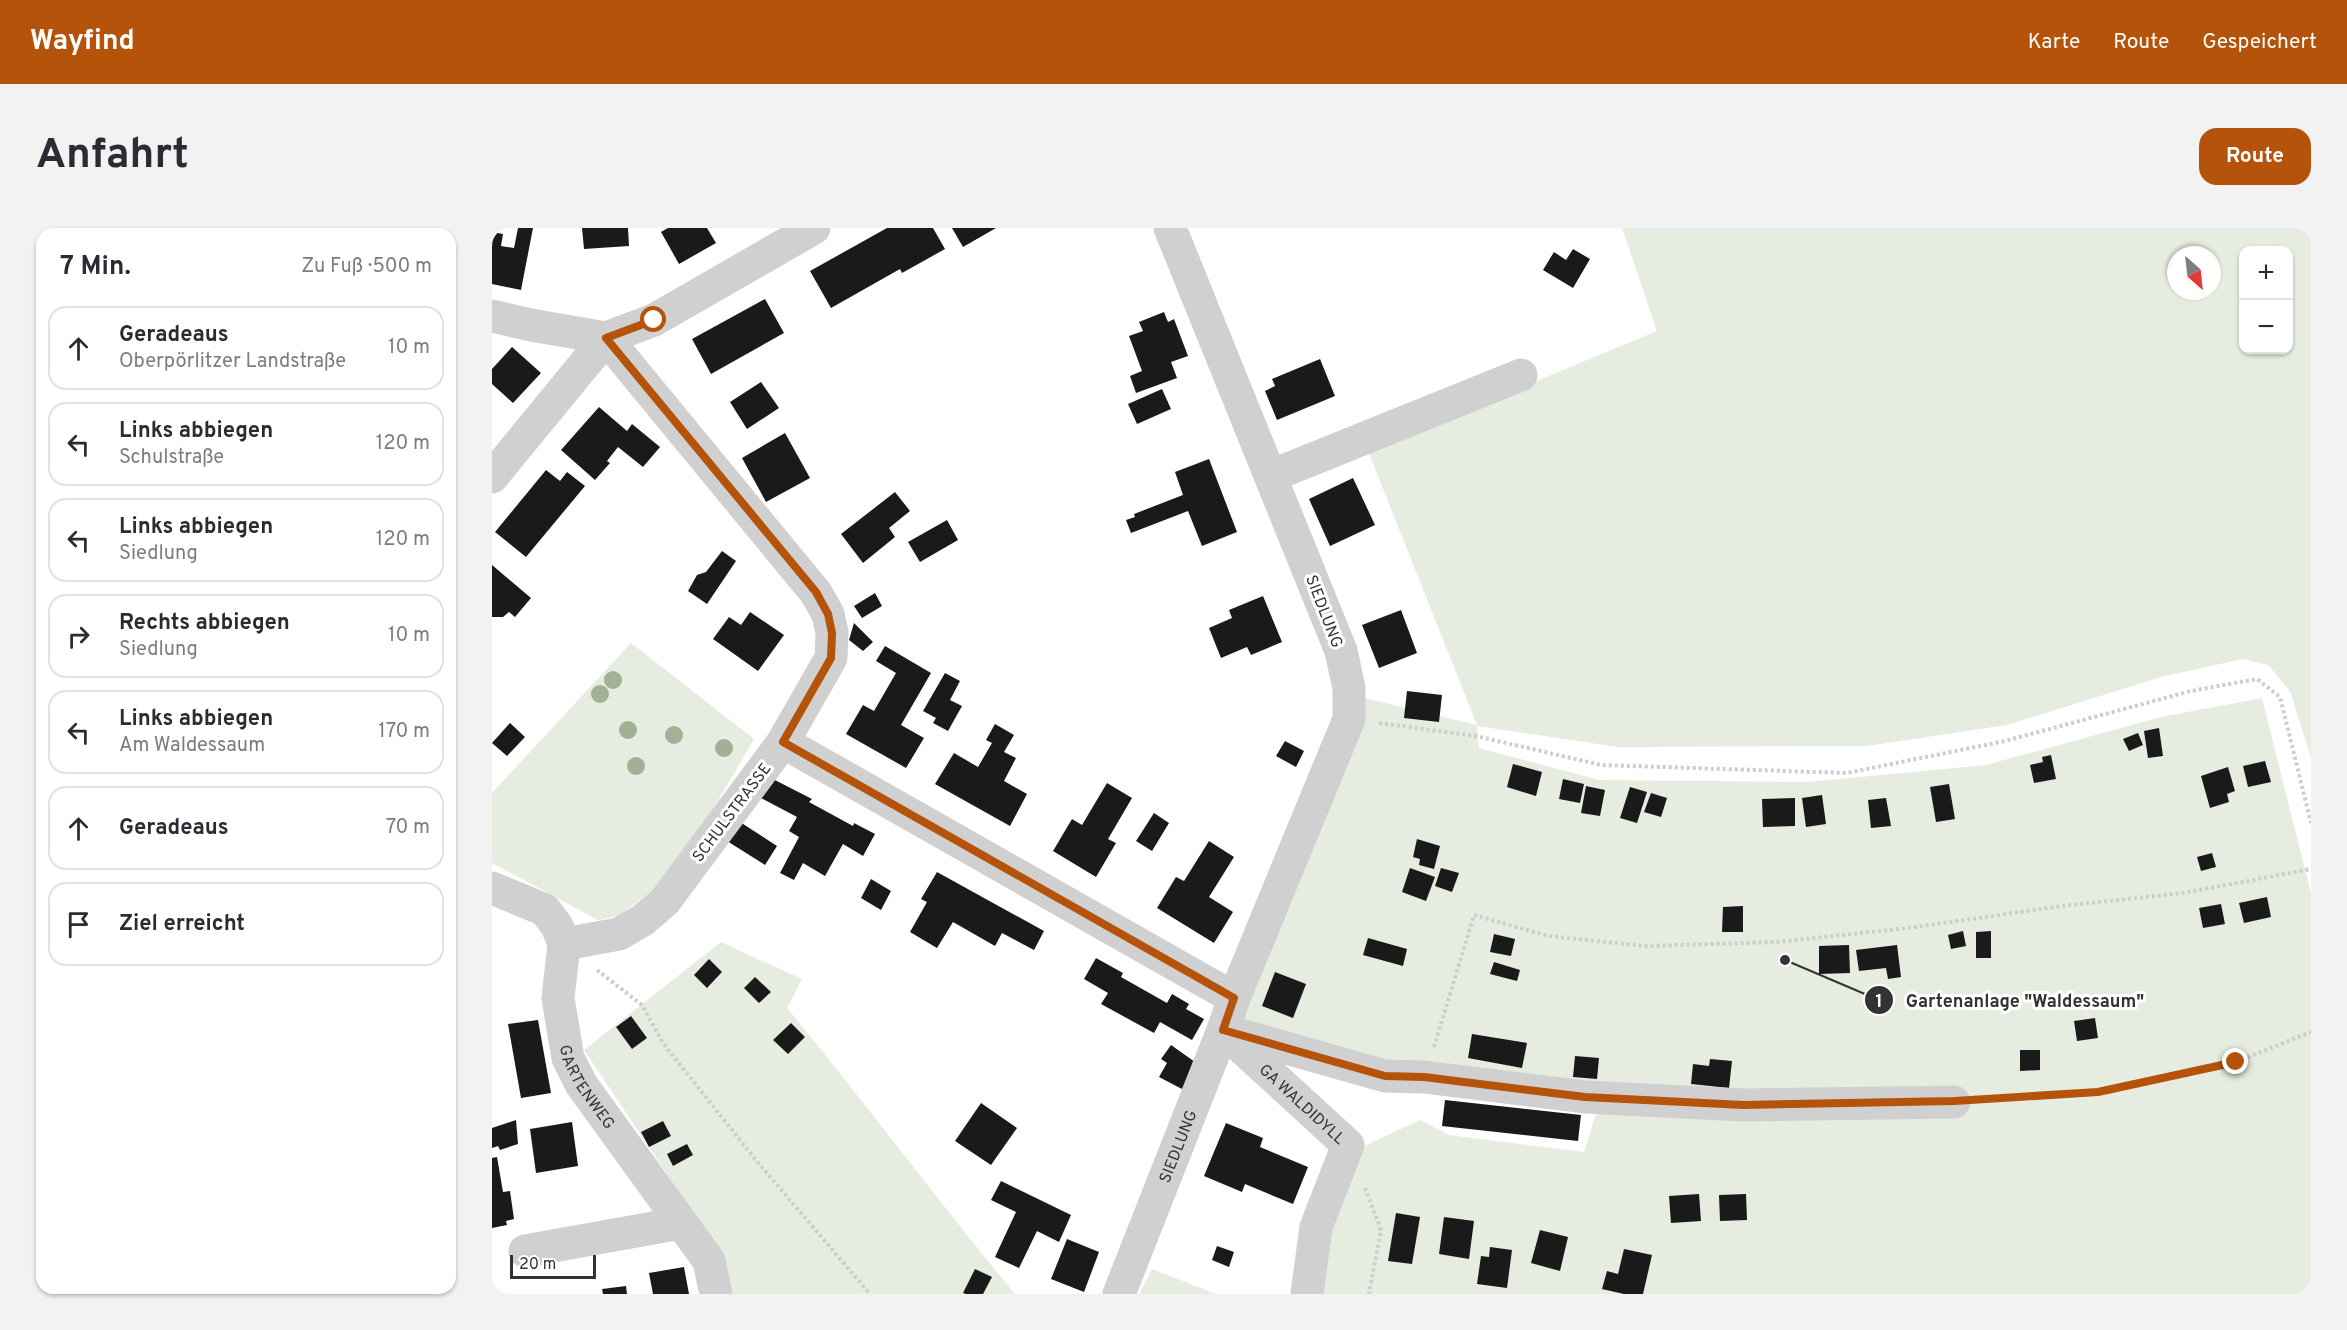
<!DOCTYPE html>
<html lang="de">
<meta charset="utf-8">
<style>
body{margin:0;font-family:Overpass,sans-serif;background:#f2f2f3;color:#2b2b33}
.controls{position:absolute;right:18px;top:18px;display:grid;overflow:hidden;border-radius:12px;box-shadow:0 2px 4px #0004}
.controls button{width:54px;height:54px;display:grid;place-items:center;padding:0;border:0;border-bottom:2px solid #e1e1e2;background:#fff;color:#2b2b33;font:30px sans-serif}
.compass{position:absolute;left:1675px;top:18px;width:54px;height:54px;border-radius:50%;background:#fff;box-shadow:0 2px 4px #0004;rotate:153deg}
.scale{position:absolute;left:18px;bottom:15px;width:86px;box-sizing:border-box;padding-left:6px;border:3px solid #333;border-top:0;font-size:16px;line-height:21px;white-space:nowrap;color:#333;-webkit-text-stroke:4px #fff;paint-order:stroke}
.stop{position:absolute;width:18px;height:18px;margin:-14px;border:4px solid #b45309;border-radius:50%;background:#fff}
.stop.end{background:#b45309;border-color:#fff;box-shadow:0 2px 6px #0008}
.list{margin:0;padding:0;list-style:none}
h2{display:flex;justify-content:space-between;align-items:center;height:78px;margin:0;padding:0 24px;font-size:26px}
h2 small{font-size:20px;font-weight:400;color:#7c7c81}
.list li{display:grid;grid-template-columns:39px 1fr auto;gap:18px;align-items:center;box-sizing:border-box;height:84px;margin:0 12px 12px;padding:0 12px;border:2px solid #e1e1e2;border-radius:18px}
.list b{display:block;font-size:22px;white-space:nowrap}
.list p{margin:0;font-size:20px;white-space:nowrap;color:#7c7c81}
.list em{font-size:20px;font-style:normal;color:#7c7c81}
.icon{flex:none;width:33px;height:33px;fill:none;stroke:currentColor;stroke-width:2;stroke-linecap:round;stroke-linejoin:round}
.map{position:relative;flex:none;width:1819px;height:1066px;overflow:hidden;border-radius:18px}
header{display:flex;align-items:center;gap:36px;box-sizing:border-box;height:84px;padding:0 30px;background:#b45309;color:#fff}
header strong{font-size:28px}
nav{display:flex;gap:33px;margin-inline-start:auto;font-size:21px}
.intro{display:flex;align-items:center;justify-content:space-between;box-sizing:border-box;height:144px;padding:0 36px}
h1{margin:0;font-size:42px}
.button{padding:15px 27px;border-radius:18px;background:#b45309;color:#fff;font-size:21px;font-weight:700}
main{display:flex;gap:36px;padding:0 36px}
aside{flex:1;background:#fff;border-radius:18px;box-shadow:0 2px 4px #0004}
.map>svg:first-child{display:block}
</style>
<header>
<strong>Wayfind</strong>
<nav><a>Karte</a><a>Route</a><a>Gespeichert</a></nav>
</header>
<div class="intro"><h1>Anfahrt</h1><a class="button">Route</a></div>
<main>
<aside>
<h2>7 Min.<small>Zu Fuß · 500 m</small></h2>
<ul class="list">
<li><svg class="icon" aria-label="ahead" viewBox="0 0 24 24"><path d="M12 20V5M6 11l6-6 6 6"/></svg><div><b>Geradeaus</b><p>Oberpörlitzer Landstraße</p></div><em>10 m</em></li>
<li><svg class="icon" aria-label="left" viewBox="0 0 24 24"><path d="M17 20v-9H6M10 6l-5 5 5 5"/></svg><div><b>Links abbiegen</b><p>Schulstraße</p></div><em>120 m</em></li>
<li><svg class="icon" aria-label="left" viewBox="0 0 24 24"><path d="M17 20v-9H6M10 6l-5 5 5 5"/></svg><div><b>Links abbiegen</b><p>Siedlung</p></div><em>120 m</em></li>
<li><svg class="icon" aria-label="right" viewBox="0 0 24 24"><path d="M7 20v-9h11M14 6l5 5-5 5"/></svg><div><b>Rechts abbiegen</b><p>Siedlung</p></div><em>10 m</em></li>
<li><svg class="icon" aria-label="left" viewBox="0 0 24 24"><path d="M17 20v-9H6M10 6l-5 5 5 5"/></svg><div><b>Links abbiegen</b><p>Am Waldessaum</p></div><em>170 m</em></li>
<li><svg class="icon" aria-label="ahead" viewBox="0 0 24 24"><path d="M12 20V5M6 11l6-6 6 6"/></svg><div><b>Geradeaus</b></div><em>70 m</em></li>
<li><svg class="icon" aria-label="arrive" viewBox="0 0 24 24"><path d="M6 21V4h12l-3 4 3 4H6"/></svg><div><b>Ziel erreicht</b></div></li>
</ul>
</aside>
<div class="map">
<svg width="1819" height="1066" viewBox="0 0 1819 1066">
<rect width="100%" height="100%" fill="#fff"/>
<!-- green -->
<path fill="#e6ecdf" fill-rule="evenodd" d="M1130 0H1819V530L1798 463 1776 437 1751 431 1669 449 1515 497 1375 518 1126 519 985 498 987 520 1107 552 1316 554 1494 537 1669 489 1770 470 1819 665V1066H805L835 935 928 892 957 907 1092 924 1106 879 740 800 868 469 985 497 876 223 1165 103ZM1752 22H1796V122H1752ZM1684 27H1720V63H1684Z
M139 415 262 511 185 643 127 688 106 692 0 635V565Z
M229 714 310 751 295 780C373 874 445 972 523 1066H239L232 1031 92 822Z
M660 1041 724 1066H647Z"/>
<!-- building -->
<path fill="#1a1a1a" d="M26 0H41L29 62 0 56V4L11 6 9 18 22 20Z
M90 0H136L137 18 92 21Z
M176 0H215L224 15 187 36 169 4Z
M395 0H441L453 21 410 45 408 41 339 80 318 43Z
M460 0H504L471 19Z
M1081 21 1098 31 1081 60 1051 42 1062 24 1074 32Z
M273 71 292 105 219 146 200 111Z
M672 84 676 94 682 91 696 128 679 134 685 150 644 165 638 148 650 143 637 108 651 103 647 94Z
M20 119 49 145 21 175 0 156V141Z
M828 131 843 168 785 192 773 163 783 158 780 151Z
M269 154 287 180 255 201 238 174Z
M670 161 679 181 645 196 636 176Z
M107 179 135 203 140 196 168 219 151 239 126 219 115 233 118 235 103 252 69 222Z
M293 205 318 250 274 274 250 230Z
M717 231 745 304 710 318 696 283 639 305 634 292 643 289 642 286 691 267 683 244Z
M54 242 68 253 75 244 93 258 34 329 3 304Z
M861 250 883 297 838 318 817 271Z
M403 264 418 283 397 300 403 309 371 335 349 306Z
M455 292 466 312 428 334 416 314Z
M230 323 244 333 215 376 196 363 205 347 214 344Z
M0 337 39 370 23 389 17 384 11 389H0Z
M383 365 390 378 370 390 362 378Z
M771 368 790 414 759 427 755 419 729 430 717 400 740 390 737 382Z
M909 382 925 425 887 440 870 397Z
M258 384 292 407 266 443 221 411 237 389 249 397Z
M362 395 381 414 371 423 357 412Z
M393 418 439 445 409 497 432 510 414 540 354 506 371 477 382 483 404 445 384 433Z
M453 445 468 453 458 472 470 478 456 503 441 495 444 490 431 483Z
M915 463 950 467 947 494 912 490Z
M18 495 33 509 15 528 0 515Z
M503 496 522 507 512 524 524 530 512 553 535 566 518 598 443 556 462 525 486 539 500 515 494 512Z
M1667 500 1671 528 1656 530 1652 503Z
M1646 505 1651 517 1637 523 1631 511Z
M793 513 812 523 804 539 784 528Z
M1559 527 1564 551 1542 555 1538 537 1551 534 1550 529Z
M1773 533 1779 554 1756 559 1751 538Z
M1021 536 1050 544 1044 568 1015 559Z
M1736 539 1743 563 1735 566 1737 574 1718 580 1709 548Z
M277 549 320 571 317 574 361 598 362 595 383 606 371 628 351 616 333 648 311 635 302 652 288 645 307 609 297 603 305 589 267 569Z
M1071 551 1092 556 1088 575 1067 571Z
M615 555 640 570 616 611 624 615 604 649 561 623 580 591 590 597Z
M1457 556 1463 591 1444 594 1438 559Z
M1094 558 1113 562 1108 588 1089 585Z
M1138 559 1155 564 1145 595 1128 590Z
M1159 565 1175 570 1169 589 1152 584Z
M1330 567 1334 596 1314 599 1310 570Z
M1303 570V598L1271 599 1270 571Z
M1394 570 1399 598 1379 600 1376 572Z
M662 585 677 595 660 623 644 613Z
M248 594 285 618 273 637 235 613Z
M925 611 948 618 942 641 927 637 928 631 921 629Z
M717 613 742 629 717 669 741 684 722 715 665 680 684 649 692 653Z
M1720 625 1724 639 1709 643 1705 629Z
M918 640 943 649 934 673 910 664Z
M949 640 967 645 960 664 943 658Z
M445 644 552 703 542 722 510 705 503 718 461 694 445 720 418 704 435 674 429 671Z
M379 651 399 663 389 682 369 670Z
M1775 669 1779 689 1752 695 1747 675Z
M1729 676 1733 696 1711 700 1707 680Z
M1251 678V704H1230L1231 679Z
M1471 703 1474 718 1459 721 1456 707Z
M1499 703V730H1484V704Z
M1002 706 1023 711 1019 728 998 724Z
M876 710 915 721 911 738 871 727Z
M1357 717 1358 745 1327 746V718Z
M1405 717 1409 749 1396 751 1394 740 1367 743 1364 722Z
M604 730 631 745 629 749 675 775 680 766 697 776 694 781 712 791 700 812 668 794 662 805 609 776 616 765 592 751Z
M217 731 230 744 215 760 202 747Z
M1002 734 1028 742 1025 753 998 746Z
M783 744 814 756 801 790 770 778Z
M263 749 279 764 267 775 252 760Z
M139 788 155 810 140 821 124 799Z
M1603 790 1606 810 1585 813 1582 793Z
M46 792 59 865 29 870 16 796Z
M299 795 313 809 296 826 281 812Z
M980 806 1035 815 1030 840 976 830Z
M679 817 703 834 690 861 667 849 675 835 669 831Z
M1528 822H1548V842L1528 843Z
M1083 828 1107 830 1105 851 1081 849Z
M1218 831 1240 833 1237 860 1199 856 1201 836 1217 838Z
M953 872 1089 887 1086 913 950 898Z
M489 875 525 900 499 937 463 913Z
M24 892 26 916 8 922 6 918 0 920V900Z
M171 893 179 908 157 919 149 904Z
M80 894 86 938 44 945 38 901Z
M734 895 771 910 768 919 816 939 801 976 753 956 750 964 712 948Z
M195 916 201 927 181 938 175 926Z
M5 929 11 964 18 963 22 991 14 993 15 997 0 1000V930Z
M509 953 579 987 567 1014 545 1003 527 1040 503 1029 524 984 499 972Z
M1207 966 1209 993 1179 995 1177 968Z
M1254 966 1255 992 1228 993 1227 967Z
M904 985 928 989 920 1036 896 1033Z
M952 989 982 993 977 1031 947 1026Z
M1048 1002 1076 1009 1068 1043 1039 1035Z
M575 1011 607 1024 592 1064 559 1051Z
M725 1018 742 1024 737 1039 720 1032Z
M998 1019 1020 1022 1015 1060 985 1056 989 1028 997 1029Z
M1132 1021 1160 1027 1151 1066H1132L1110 1061 1115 1043 1126 1046Z
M192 1039 197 1066H161L157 1045Z
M483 1041 500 1049 491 1066H474L471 1065Z
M134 1058 135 1066H111L110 1061Z"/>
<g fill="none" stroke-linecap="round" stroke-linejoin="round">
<!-- path -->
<path stroke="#cdcdcd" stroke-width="4" stroke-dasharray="3 3" stroke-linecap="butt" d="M887 495 984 508 1109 537 1355 545 1513 513 1699 463 1765 451 1788 469 1819 595
M105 742 150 777 171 815 263 931 378 1066
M942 819 982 687 1056 708 1153 718 1284 714 1416 700 1570 678 1691 665 1819 641
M1490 872 1606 864 1744 834 1819 804
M873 960 889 1002 877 1066"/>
<!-- minor -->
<g stroke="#d0d0d0" stroke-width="33">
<path d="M0 88 39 97 114 110 162 92 322 0"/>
<path d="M779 248 1029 147"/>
<path d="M0 249 114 110 324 365 336 386 340 405 339 430 291 514 173 673 151 692 127 706 72 716"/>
<path d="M291 514 742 770"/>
<path id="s1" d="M0 660 53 682 65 698 72 716 66 770 76 830 89 856 217 1033 224 1066"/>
<path d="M731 802 893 848 932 849 1093 869 1251 877 1462 874"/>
<path id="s2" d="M737 808 856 917 824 999 815 1066"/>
<path d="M33 1023 189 995"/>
<path id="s3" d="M627 1066 731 802 742 770 857 491V460L849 423 678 0"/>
</g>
</g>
<!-- trees -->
<g fill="#a2b095">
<circle cx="121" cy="452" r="9"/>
<circle cx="108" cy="466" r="9"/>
<circle cx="136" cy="502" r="9"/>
<circle cx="182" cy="507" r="9"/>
<circle cx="232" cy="520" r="9"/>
<circle cx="144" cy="538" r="9"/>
</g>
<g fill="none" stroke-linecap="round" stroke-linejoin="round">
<!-- route -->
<path stroke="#b45309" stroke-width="8" d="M162 92 114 110 324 364 336 386 340 405 339 430 291 514 742 770 731 802 893 848 932 849 1093 869 1251 877 1462 873 1606 864 1744 834"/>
</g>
<g text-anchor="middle" stroke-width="6" stroke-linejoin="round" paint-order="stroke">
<!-- street labels -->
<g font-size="16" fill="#333" stroke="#fff">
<text transform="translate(833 383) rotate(69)" y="6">SIEDLUNG</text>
<text transform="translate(239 584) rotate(-53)" y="6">SCHULSTRASSE</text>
<text dy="6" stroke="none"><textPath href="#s1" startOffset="246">GARTENWEG</textPath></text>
<text dy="6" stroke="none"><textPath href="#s2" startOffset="100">GA WALDIDYLL</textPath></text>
<text dy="6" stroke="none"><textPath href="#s3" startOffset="159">SIEDLUNG</textPath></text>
</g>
</g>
<!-- callouts -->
<path fill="none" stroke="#333" stroke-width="2" d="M1293 732L1387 772"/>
<g fill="#333" stroke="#fff" stroke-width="2">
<circle cx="1293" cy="732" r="6"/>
<circle cx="1387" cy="772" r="15"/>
</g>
<g font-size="18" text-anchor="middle" font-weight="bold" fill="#fff">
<text x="1387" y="779">1</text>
</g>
<g font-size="18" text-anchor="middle" font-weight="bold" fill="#333" stroke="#fff" stroke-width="6" stroke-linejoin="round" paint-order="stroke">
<text x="1533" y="779">Gartenanlage "Waldessaum"</text>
</g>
</svg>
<div class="controls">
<button>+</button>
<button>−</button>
</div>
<svg class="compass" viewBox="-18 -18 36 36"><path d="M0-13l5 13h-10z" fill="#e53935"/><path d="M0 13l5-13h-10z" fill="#7c7c81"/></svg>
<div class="scale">20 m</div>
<div class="stop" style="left:162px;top:92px"></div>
<div class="stop end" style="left:1744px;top:834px"></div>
</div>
</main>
